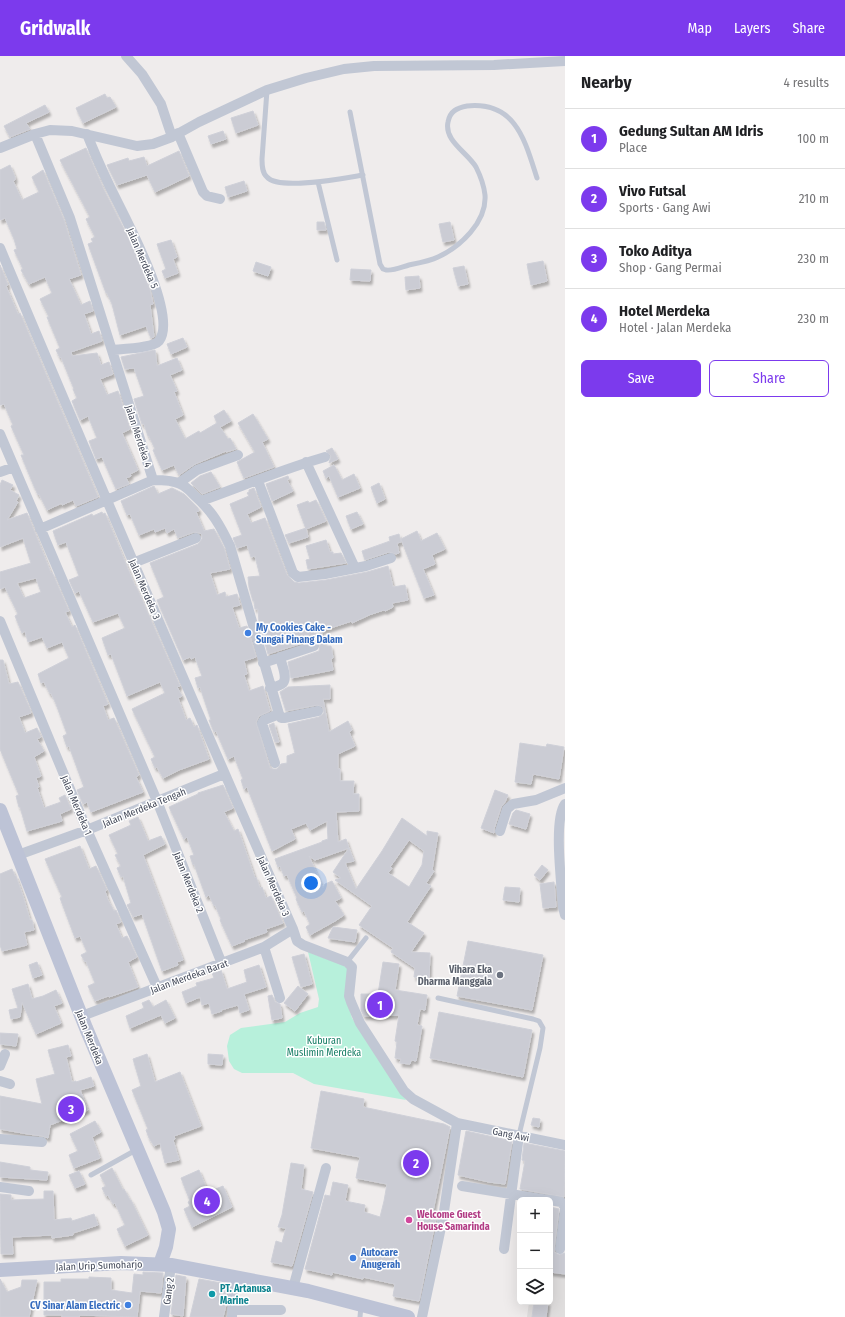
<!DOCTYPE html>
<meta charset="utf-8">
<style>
body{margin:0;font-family:"Fira Sans Condensed",sans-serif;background:#f2f2f2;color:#202124}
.controls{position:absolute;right:12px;bottom:12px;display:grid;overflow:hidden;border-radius:6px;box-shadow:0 4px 16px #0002}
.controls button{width:36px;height:36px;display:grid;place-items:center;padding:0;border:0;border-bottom:1px solid #e0e0e0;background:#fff;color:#202124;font:20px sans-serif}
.you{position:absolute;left:311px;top:827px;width:14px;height:14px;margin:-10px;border:3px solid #fff;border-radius:50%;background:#1a73e8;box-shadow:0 0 0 6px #1a73e833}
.badge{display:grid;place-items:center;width:26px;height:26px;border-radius:50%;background:#7c3aed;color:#fff;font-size:13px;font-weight:700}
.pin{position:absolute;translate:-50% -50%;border:2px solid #fff;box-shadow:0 1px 4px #0006}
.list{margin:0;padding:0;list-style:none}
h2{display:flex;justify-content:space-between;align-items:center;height:52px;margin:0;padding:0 16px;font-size:17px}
h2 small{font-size:13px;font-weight:400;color:#757577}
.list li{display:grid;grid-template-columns:26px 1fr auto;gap:12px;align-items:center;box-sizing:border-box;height:60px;padding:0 16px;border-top:1px solid #e0e0e0}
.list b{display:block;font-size:15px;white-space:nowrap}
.list p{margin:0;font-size:13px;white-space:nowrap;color:#757577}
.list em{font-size:13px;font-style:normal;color:#757577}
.actions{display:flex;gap:8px;padding:12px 16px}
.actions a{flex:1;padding:9px 0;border:1px solid #7c3aed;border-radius:6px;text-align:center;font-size:14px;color:#7c3aed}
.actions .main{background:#7c3aed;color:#fff}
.icon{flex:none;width:22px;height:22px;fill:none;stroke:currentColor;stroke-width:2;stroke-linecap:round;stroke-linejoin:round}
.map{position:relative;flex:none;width:565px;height:1261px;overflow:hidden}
header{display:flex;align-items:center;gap:24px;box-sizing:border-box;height:56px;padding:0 20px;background:#7c3aed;color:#fff}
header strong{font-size:19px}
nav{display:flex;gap:22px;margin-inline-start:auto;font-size:14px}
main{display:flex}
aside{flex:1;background:#fff}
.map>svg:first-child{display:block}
</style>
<header>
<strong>Gridwalk</strong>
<nav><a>Map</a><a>Layers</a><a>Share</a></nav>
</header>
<main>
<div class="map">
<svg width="565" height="1261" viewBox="0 0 565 1261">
<defs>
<filter id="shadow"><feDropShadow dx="2" dy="3.5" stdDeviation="1" flood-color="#0004"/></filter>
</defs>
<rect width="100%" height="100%" fill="#efecec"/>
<!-- education -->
<path fill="#e0dede" d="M550 1197 565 1199V1261H527L529 1246H550Z"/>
<!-- green -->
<path fill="#b7f0db" d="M308 896 343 909 348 913 346 941 352 962 406 1044 314 1028 293 1017H242L234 1013 229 1005 227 990 230 979 241 972 285 966 300 957 318 951 319 943Z"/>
<!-- building -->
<path fill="#cbccd4" stroke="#cfd0d8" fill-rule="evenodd" filter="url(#shadow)" d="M105 38 107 42 110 41 116 51 83 67 76 52Z
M45 49 49 56 26 67 30 73 10 81 4 70Z
M253 55 258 69 236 77 231 62Z
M223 75 226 83 211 88 208 80Z
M86 92 104 134 131 187 150 234 153 248 150 249 154 281 151 282 146 270 120 279 112 248 107 237H106L88 188 93 186 91 183 95 181 86 163 90 161 60 104Z
M179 95 189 120 155 136 147 119 117 129 107 109 128 102 129 105 144 101 147 110Z
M10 109 15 121V124L13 125 22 144 39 136 32 121 43 114 64 164 81 219 69 223 81 249 90 245 93 255 84 258 91 278 99 275 102 285 71 296 72 300 97 297 101 309 109 306 113 318 100 323 107 339 118 335 130 373 122 377 138 414 130 418 131 420 126 422 129 428 116 433 102 401 96 403 89 385 97 382 88 360 80 364 72 345 77 342 73 333H74L61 301 60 302 56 294 60 292 47 261H49L40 243 52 237 45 221 29 228 21 214 23 213 14 194 17 193 14 183 5 162 0 164V114Z
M244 125 247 135 228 141 225 131Z
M317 166H324L326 174H317Z
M450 166 454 184 443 186 439 168Z
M171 184 177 201 173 203 178 217 165 222 162 215 166 213 157 188Z
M543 205 547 225 531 229 527 208Z
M256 206 271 211 268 220 253 215Z
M0 209 8 229 6 230 18 258 20 257 98 441 76 450 73 444 62 449V447L47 454 39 438 38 439 33 428 21 399H24L11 370 13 369 4 348 0 349Z
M464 210 468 228 458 230 453 212Z
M351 213 371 214 370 225 350 224Z
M419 220 420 232 406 234 405 221Z
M183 282 187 291 171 298 167 288Z
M155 294 157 310 177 302 182 314 170 319 177 335 174 336 183 359 175 363 185 383 199 375 200 377 217 367 214 360 224 354 231 365 220 371 228 383 230 382 236 393 226 396V395L195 408 179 419 174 409 162 414 153 394 155 393 149 380H148L144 368H142L134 343 144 340 134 312 125 313 121 301Z
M253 358 268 383 262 386 274 411 244 422 237 406 255 396 238 367Z
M332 392 338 403 329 407 331 400 326 395Z
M334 409 342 424 354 418 360 432 338 441 329 420 326 422 323 415Z
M211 416 220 431 202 438 191 427 200 420Z
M288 420 289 423 287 424 293 435 272 445 266 428Z
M2 424 13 429 10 434 19 439 16 445 18 446 7 464 27 457 51 517 52 516 69 555 65 556 72 571 75 569 108 648 103 650 108 664 114 662 139 719 136 721 143 736 91 756 87 746 83 748 77 734 84 731 69 690 67 691 63 680 67 678 56 648 51 637 50 638 44 626 41 627 38 618 69 602 62 586 47 592 42 581 28 586 25 575 22 577 15 560 18 558 5 531 0 533V516L31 507 23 482 0 491V429ZM36 522 41 536 24 542 17 527Z
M379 427 385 443 377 447 371 431Z
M154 430 158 438 172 432 184 438 198 452 199 455 196 456 204 475 214 473 224 492 230 513 210 517 217 539 225 536 226 541 237 538 240 549 232 551 239 572 247 570 256 601 244 605 247 618 244 619 249 635 263 630 270 655 259 660 256 666 270 712 273 713H277L281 708 287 707V700L295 697 288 668 319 661 324 657 323 651 317 649 286 655 280 636 288 631 330 629V643H323L329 676 348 665 352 674 349 676 355 690 338 698V713H340V725H354L353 738H359V755L336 756 338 786 346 783 349 792 315 804 309 800 323 832 325 828 332 825 341 842 335 845 344 859 335 865 310 879 306 871 310 868 304 855 302 856 296 843 297 842 287 819 284 820 280 810 278 811 275 803 322 786V785L328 783 327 765 310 774 306 767 291 773 295 783 272 795 247 731 244 733 241 724 243 723 234 700 228 703 216 675 214 676 209 664H211L200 631 198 632 195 622 202 620 195 601 191 603 190 601 183 604 157 544 164 541 150 507 198 488 202 483V479L200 477 194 476 178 482 174 473 167 477 165 472 155 476 154 473 139 479 130 458 127 459 121 445Z
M254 432 261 451 247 458 251 467 265 462 287 519 294 526 299 527 326 524 367 516 388 510 393 531 405 529 408 544 392 547 393 551 385 555 384 554 369 559 352 567V565L321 575 326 590H331L333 602 331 603 333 614 291 622 288 606 319 595 320 588 316 584H312L268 598 259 566 258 553H255L254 545H253L249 531 248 521 260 520 255 500 251 501 247 489 237 492 233 482 242 479 230 448 249 440 247 437 249 436V434Z
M316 444 326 465 306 473 297 449 308 445 309 447Z
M102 456 103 458 105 457 135 530H136L180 630 177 631 182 640 178 642 186 664 190 662 194 671 197 669 209 703 179 714 163 722 157 711 155 712 151 703 155 701 132 653 165 637 160 626 127 640 111 598 108 599 102 582 125 572 118 557 93 566 79 535 75 537 69 524 79 520 66 486 58 489 53 475 92 458 93 460Z
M357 456 363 468 351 473 346 460Z
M306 472 308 481 289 487 285 479Z
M417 475 421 485 437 477 445 493 432 499 435 508 423 513 434 539 424 542 401 483Z
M399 478 401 486 397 487 399 497 396 498 389 496 365 504 362 495 390 485 389 481Z
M326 484 330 496H333V498L341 497 346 507 308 513 306 504 310 503 306 490Z
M0 604H3L9 628 18 626 30 653 31 657 19 661 25 677 37 672 41 681 37 683 44 695 34 701 41 720 36 722 39 731H37L44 752 61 746 59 742 65 739 71 753 60 758 62 765 27 775 20 751H19L16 740 19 739 0 693Z
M274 667V668L279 686H275L269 669Z
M520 687 546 691 547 688 564 691 559 723 533 718 531 728 515 726Z
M223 729 233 752 224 756 234 775 238 773 255 822 256 821 260 832 262 831 266 842 271 840 283 867 266 873 267 876 244 884 245 885 232 890 220 864 221 863 215 849 214 850 209 839 206 841 194 808 193 809 190 800 194 799 187 781 184 783 169 751 198 738V737Z
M495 734 508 739 505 746 501 751 494 773V777L481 772Z
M516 754 530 758 526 773 509 768 513 757Z
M138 761 148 785 161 780 165 788 143 799 183 904 177 906 178 909 162 915 142 858 133 861 127 849 131 847 123 820 121 821 117 812 121 810 115 799 118 798 109 779 131 769 129 765Z
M402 762 427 780V775L438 777 432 814 434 815 426 827 431 830 407 866 424 877 411 896 430 897 429 923 414 921 415 912 391 896 393 892 359 869 372 850 335 824 341 822 333 816 349 792 354 805 345 807 356 833 382 795ZM409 784 424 795 422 809 409 831 388 817 392 812 390 811Z
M80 790 89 813 96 810 107 834 105 835 108 844 114 855 116 854 121 866 116 868 122 882 127 880 137 901 128 906 138 931 109 941 108 940 95 945 88 930 95 927 86 905 85 906 81 899 87 896 80 880 75 882 60 842 62 841 45 803Z
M542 809 548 814 540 824 534 819Z
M12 813 15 820H16L23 840 30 864H32L34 874 24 876 27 889 2 895 0 889V818Z
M554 826 556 851 543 852 540 828Z
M505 831 520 832 519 846 503 844Z
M333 871 357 874 355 886 328 882Z
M468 885 543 899 532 954 457 940Z
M304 898 312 928 301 931 292 901Z
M37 906 42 919 33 922 29 909Z
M383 906 399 908 395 934 427 939 425 954 420 953 417 969 422 970 416 1005 411 1004 410 1008 400 1007 401 1003 395 1002 397 986 395 985 399 959 364 960 361 954V938H378Z
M259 909 266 931 244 938 249 954 240 957 238 949 221 954 222 955 212 958 209 947 202 949 200 941 186 947 182 936 197 930 196 927 214 922 212 917 221 914 227 933 247 926 244 914Z
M28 928 32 943 43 940 56 934 62 947 54 950 61 967 36 978 22 946 20 961 11 963 9 954 18 952 12 933Z
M298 930 308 938 295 955 284 947Z
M272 939 275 946 280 948 282 962 272 964 268 940Z
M149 944 153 951 166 944 175 962 165 967 161 959 130 972 126 960 144 952 142 947Z
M439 956 532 974 523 1021 430 1002Z
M0 977 18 978 16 990 0 988Z
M68 989 71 1000 66 1001 72 1026 76 1025V1026L91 1021 94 1030 80 1034 88 1054 50 1069 48 1082 42 1080 28 1078 0 1073V1040L42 1048 36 1023 55 1018 48 994Z
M147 998 155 1026 180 1016 201 1070 174 1080 175 1083 173 1084 179 1104 165 1107 160 1087 154 1090 149 1082 146 1074 148 1073 132 1034 141 1030 133 1003Z
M208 998 223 999 222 1009 208 1008Z
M321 1035 364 1043 363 1051 444 1068 450 1071 432 1160 436 1162 419 1245 393 1240 395 1228 363 1221V1223L332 1216V1219L305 1213 325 1139 330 1140 333 1126 348 1129 345 1145 365 1149 364 1156 380 1161 384 1145 387 1128 356 1122 360 1101 311 1092Z
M533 1062 540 1063 539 1071 531 1069Z
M95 1065 101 1076 92 1081 100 1102 74 1112 69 1099 78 1095 70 1078Z
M466 1075 512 1085 505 1128 489 1126 458 1119Z
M524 1087 565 1095 564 1141 520 1133 525 1105 522 1104Z
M0 1106 30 1111V1114L48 1116 47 1124 0 1121Z
M291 1107 304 1109 301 1133 313 1136 292 1210 271 1206 276 1185 282 1187 286 1172 278 1171 282 1159Z
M112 1112 123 1134 124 1133 130 1144H131L148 1179 125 1190 117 1173 125 1169 115 1147 113 1148 108 1139 106 1140 102 1132 106 1130 100 1119Z
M199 1114 208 1136 223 1130 232 1151 192 1171 184 1153 190 1150 188 1146 190 1145 181 1122Z
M79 1115 85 1128 75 1132 69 1119Z
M44 1135H53L54 1164 71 1162 72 1165 94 1158 98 1169 73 1177V1179L52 1182V1179L12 1181 13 1198H1L0 1138 11 1139V1144L44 1143Z
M550 1151 559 1153 554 1193V1196L559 1199 565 1197V1218L550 1216Z
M143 1216 163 1217 161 1237 140 1235 137 1261 80 1259 79 1261H62V1259H44V1226H61V1223H89V1221L111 1222V1234L132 1237 134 1218 143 1219Z
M176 1219 186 1221 183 1260 171 1258Z
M0 1223 7 1236 21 1231 22 1224H37L29 1261H0Z
M199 1223 227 1228 226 1249 223 1261H190Z
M534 1246H548L546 1261H532Z"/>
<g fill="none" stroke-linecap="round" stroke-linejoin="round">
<!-- lane -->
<path stroke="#c1c7d4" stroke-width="5" d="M267 34 262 103C262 109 262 117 267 121 279 135 345 122 363 119
M350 56 380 208 383 213 386 214C393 215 402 211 409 209 419 207 430 205 438 201 460 191 487 166 485 139 484 130 480 119 476 111 467 96 444 85 448 66 450 55 457 52 467 50 516 45 525 85 537 122
M318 126 337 204
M347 906 366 882
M438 942 533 963 539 965 543 972 540 992 519 1079
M91 1119 136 1094
M360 1261 361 1250"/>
<!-- street -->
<path stroke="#c1c7d4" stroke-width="10" d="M126 0 142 18 161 48 172 81
M178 77 203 136 207 140 220 143
M35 78 70 162 153 424C161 424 173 424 180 428 186 430 190 435 195 440 212 455 220 469 230 490L279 658 264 664 262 667 275 707
M87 78C94 96 102 114 110 131 123 158 179 259 159 285 153 292 122 293 112 294
M0 92 35 78 50 74 72 75 137 90 153 88 172 81 199 66 267 34 306 22 344 13 374 10 494 9 565 5
M0 192C96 420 193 647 293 873L297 885 303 889 347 906 352 911 349 940 351 946 360 967 404 1035 413 1043 457 1067 565 1089
M0 378 157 745 222 908
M306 406 355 512
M0 416 14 411
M258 425 293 517 298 521 325 518 366 510 391 502
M179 427 197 414 238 399
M201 445C243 430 283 413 325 401
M40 473 153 424
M133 507 196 482
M0 565 87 774 157 931
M263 607 314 590
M270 632C274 631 280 630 283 627 288 621 281 607 280 601
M279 658 281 662H284L318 655
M565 748C553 764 562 830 563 851L565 859
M500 775 507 753 513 748 536 744 565 732
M18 799 87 774 224 718
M264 891 280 942
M82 960 264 891 293 873
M0 1010 5 998
M0 1025 10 1028
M0 1083 42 1086
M462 1130 548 1144
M0 1131 29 1135
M550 1144 561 1146 565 1151
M504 1193 519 1079
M560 1193 565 1154
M293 1232 326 1112
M232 1254H281
M164 1261 171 1209
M232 1261 234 1220
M422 1261 443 1162 457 1067"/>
<!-- secondary -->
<path stroke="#bdc3d6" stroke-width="14" d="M0 754 86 972 164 1156 169 1173 166 1191 160 1208
M0 1214 121 1207 171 1209 308 1235 408 1261"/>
</g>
<!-- markers -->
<g fill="#3f7fe0" stroke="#fff" stroke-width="1.5">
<circle cx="248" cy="577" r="4"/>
<circle cx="353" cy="1202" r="4"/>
<circle cx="128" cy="1249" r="4"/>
</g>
<circle fill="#6b7280" stroke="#fff" stroke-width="1.5" cx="500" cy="919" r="4"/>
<circle fill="#d1479c" stroke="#fff" stroke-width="1.5" cx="409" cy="1164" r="4"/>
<circle fill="#0f9aa8" stroke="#fff" stroke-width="1.5" cx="212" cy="1238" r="4"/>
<g text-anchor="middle" stroke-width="3" stroke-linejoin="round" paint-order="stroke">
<!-- street labels -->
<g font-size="10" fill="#444a5a" stroke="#fff">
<text transform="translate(143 202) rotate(67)" y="4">Jalan Merdeka 5</text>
<text transform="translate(139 380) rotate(72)" y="4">Jalan Merdeka 4</text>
<text transform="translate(145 533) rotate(67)" y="4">Jalan Merdeka 3</text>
<text transform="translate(77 749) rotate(67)" y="4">Jalan Merdeka 1</text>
<text transform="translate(144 751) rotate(-22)" y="4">Jalan Merdeka Tengah</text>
<text transform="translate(189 826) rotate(68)" y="4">Jalan Merdeka 2</text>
<text transform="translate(274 830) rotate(66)" y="4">Jalan Merdeka 3</text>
<text transform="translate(189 920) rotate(-20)" y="4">Jalan Merdeka Barat</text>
<text transform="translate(90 981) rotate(68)" y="4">Jalan Merdeka</text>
<text transform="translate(511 1078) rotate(11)" y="4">Gang Awi</text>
<text transform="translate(99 1209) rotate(-2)" y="4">Jalan Urip Sumoharjo</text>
<text transform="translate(168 1235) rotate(-82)" y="4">Gang 2</text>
</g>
<!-- shop labels -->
<g font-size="10" font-weight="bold" fill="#366cbe" stroke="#fff" text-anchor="start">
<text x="256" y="575">My Cookies Cake -<tspan x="256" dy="12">Sungai Pinang Dalam</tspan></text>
<text x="361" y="1200">Autocare<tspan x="361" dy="12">Anugerah</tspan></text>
<text x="120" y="1253" text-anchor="end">CV Sinar Alam Electric</text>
</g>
<!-- worship labels -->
<g font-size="10" font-weight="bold" fill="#5b616d" stroke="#fff" text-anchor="end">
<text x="492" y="917">Vihara Eka<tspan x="492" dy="12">Dharma Manggala</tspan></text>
</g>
<!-- park labels -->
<g font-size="10" fill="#137c63" stroke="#fff">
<text x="324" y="988">Kuburan<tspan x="324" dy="12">Muslimin Merdeka</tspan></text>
</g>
<!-- hotel labels -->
<g font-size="10" font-weight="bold" fill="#b23c85" stroke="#fff" text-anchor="start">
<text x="417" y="1162">Welcome Guest<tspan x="417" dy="12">House Samarinda</tspan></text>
</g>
<!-- culture labels -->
<g font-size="10" font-weight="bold" fill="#0d838f" stroke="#fff" text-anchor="start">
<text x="220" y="1236">PT. Artanusa<tspan x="220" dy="12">Marine</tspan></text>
</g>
</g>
</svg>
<div class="controls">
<button>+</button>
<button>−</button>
<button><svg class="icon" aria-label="layers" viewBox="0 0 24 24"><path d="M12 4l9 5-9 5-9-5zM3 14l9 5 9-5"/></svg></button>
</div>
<div class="you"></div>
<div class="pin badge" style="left:380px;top:949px">1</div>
<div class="pin badge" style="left:416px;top:1107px">2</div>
<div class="pin badge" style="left:71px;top:1053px">3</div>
<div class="pin badge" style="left:207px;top:1145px">4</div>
</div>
<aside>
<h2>Nearby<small>4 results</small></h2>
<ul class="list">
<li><span class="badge">1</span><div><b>Gedung Sultan AM Idris</b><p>Place</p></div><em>100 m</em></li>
<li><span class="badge">2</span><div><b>Vivo Futsal</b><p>Sports · Gang Awi</p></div><em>210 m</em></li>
<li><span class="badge">3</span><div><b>Toko Aditya</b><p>Shop · Gang Permai</p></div><em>230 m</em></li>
<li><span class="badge">4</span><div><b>Hotel Merdeka</b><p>Hotel · Jalan Merdeka</p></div><em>230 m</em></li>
</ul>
<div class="actions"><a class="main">Save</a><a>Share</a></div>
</aside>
</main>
